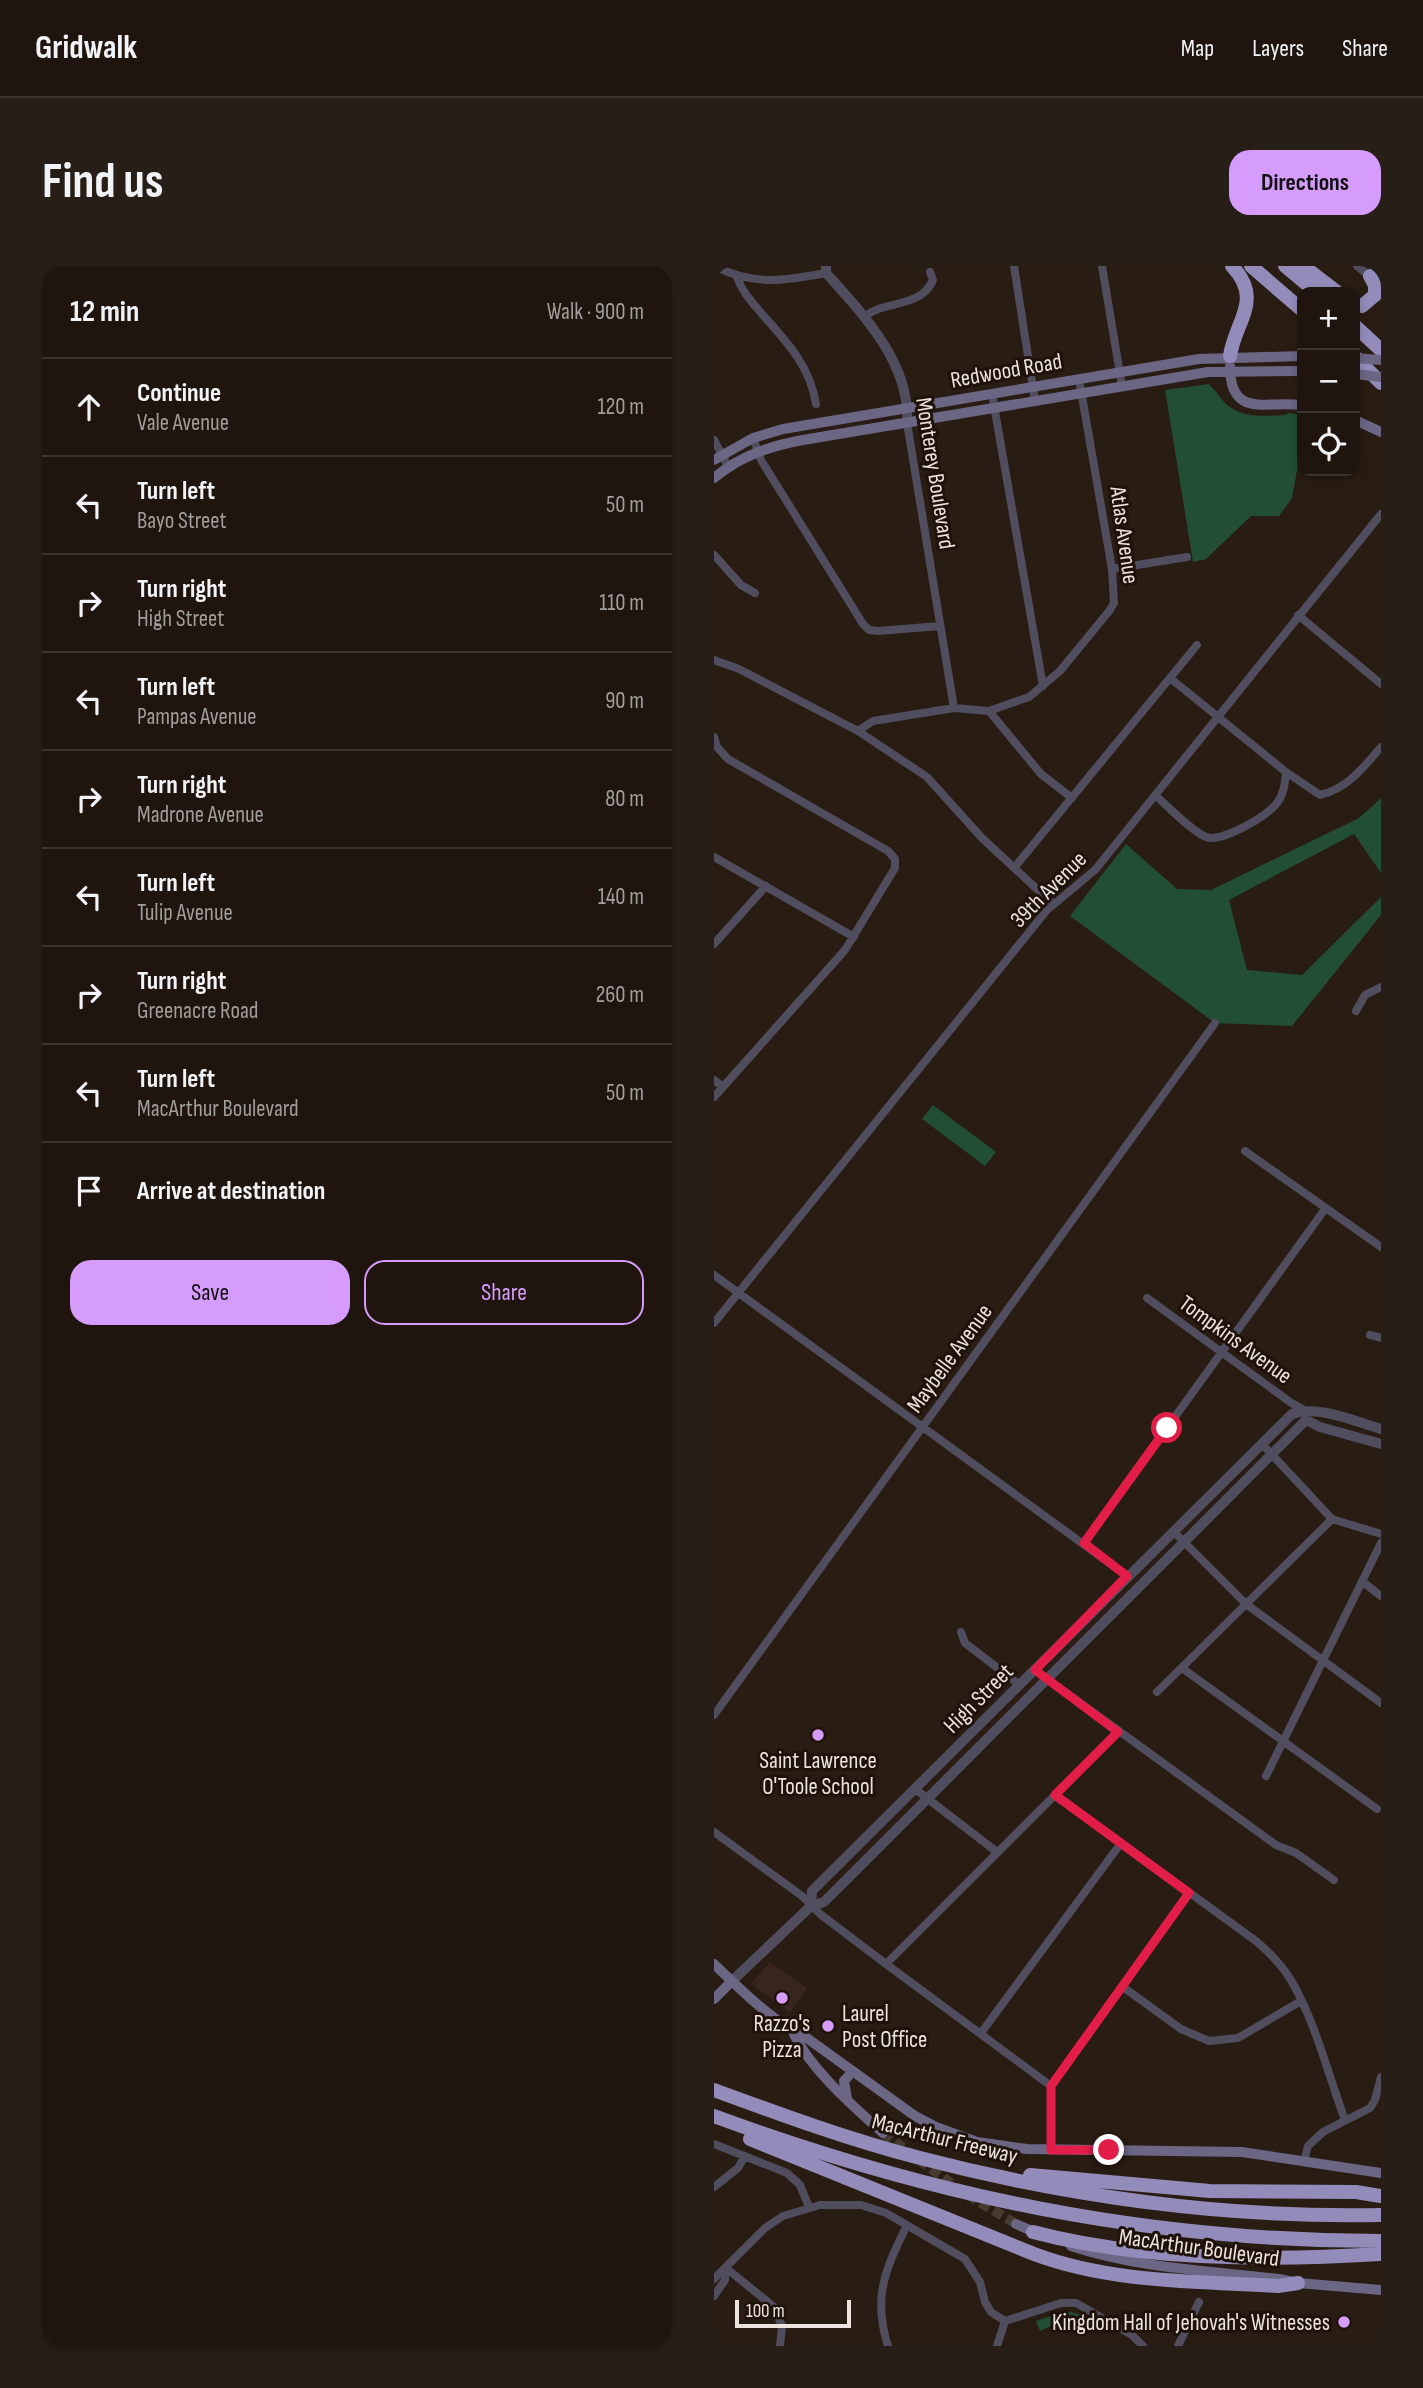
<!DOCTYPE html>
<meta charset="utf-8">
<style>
body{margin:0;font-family:"Sofia Sans Condensed",sans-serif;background:#271e17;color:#f1f3f6}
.controls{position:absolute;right:21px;top:21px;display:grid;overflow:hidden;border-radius:14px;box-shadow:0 4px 10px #0003}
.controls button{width:63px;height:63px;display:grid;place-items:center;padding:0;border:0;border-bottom:2px solid #3c342e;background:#1f150e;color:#f1f3f6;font:35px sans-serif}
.scale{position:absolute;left:21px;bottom:18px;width:116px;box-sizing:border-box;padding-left:7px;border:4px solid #ede3de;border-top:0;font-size:19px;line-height:24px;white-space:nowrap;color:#ede3de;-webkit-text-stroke:5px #1f120a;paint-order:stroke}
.stop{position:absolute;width:21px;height:21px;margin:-16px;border:5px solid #e11d48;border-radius:50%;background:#fff}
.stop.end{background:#e11d48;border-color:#fff;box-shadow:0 2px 7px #0008}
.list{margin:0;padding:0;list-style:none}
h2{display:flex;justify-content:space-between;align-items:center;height:91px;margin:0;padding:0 28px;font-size:30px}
h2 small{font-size:23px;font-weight:400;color:#a19f9e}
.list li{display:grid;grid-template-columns:46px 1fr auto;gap:21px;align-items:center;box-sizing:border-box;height:98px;padding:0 28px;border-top:2px solid #3c342e}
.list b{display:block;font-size:26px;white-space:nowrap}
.list p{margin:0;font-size:23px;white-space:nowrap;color:#a19f9e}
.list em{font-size:23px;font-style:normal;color:#a19f9e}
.actions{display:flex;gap:14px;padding:21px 28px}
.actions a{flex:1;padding:16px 0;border:2px solid #d59cfb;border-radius:21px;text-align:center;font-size:24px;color:#d59cfb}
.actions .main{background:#d59cfb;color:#111}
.icon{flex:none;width:38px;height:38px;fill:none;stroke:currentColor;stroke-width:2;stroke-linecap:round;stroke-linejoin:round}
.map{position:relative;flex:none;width:667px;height:2080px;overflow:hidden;border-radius:21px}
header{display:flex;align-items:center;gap:42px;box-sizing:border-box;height:98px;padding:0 35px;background:#1f150e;border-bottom:2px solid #3c342e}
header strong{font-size:33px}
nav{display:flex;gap:38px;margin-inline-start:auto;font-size:24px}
.intro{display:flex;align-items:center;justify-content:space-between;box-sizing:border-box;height:168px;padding:0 42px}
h1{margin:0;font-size:49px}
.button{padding:18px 32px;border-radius:21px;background:#d59cfb;color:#111;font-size:24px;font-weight:700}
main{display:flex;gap:42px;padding:0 42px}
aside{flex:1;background:#1f150e;border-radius:21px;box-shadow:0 4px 10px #0003}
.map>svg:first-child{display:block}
</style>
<header>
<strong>Gridwalk</strong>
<nav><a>Map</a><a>Layers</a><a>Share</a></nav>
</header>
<div class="intro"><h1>Find us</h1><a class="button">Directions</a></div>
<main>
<aside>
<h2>12 min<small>Walk · 900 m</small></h2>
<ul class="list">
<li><svg class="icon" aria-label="ahead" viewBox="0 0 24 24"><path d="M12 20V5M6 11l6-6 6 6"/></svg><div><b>Continue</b><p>Vale Avenue</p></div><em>120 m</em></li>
<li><svg class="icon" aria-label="left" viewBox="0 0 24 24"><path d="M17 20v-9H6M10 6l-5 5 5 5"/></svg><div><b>Turn left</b><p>Bayo Street</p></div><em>50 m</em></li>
<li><svg class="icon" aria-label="right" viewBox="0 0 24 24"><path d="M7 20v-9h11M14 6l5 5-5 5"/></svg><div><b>Turn right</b><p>High Street</p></div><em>110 m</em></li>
<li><svg class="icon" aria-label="left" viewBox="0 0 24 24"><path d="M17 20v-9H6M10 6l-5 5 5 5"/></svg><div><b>Turn left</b><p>Pampas Avenue</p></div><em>90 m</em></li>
<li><svg class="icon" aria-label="right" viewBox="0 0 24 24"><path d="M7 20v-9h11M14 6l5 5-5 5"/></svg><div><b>Turn right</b><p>Madrone Avenue</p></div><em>80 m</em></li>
<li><svg class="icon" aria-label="left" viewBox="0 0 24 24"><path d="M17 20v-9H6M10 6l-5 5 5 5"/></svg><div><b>Turn left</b><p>Tulip Avenue</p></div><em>140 m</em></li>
<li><svg class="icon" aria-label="right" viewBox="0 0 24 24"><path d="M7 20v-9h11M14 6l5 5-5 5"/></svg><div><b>Turn right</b><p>Greenacre Road</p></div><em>260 m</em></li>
<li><svg class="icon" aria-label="left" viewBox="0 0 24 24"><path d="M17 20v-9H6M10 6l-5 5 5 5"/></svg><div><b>Turn left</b><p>MacArthur Boulevard</p></div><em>50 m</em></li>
<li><svg class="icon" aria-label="arrive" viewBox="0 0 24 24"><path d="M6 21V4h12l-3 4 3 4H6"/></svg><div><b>Arrive at destination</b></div></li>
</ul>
<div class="actions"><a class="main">Save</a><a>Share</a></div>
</aside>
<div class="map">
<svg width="667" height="2080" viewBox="0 0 667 2080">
<rect width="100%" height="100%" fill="#291c13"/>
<!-- commercial -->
<path fill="#37251e" d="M56 1696 93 1722 76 1747 37 1717Z"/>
<!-- green -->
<path fill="#224e36" d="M495 118C501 124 505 130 510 136 526 153 551 150 571 149L575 147 588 149V177L578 232 565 250H537L492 293 479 296 451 124Z
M667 532V607L640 568 515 634 533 704 588 709 667 631V649L578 760 501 757 356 650 412 578 463 623 497 624 645 552Z
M219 839 282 886 271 900 208 853Z
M352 2045 369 2049 347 2055 326 2065 322 2055Z"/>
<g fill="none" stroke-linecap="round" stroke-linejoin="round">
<!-- secondary-tunnel -->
<path stroke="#463a31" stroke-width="10" stroke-dasharray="10 5" stroke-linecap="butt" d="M169 1867 249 1926 302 1958"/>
<!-- minor -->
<path stroke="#504d5f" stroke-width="8" d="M0 0C41 20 69 15 112 7
M300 0 321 135
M388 0 408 120
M643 0 657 11
M23 11C28 26 38 36 48 48 73 76 96 100 102 138
M151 50C174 33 206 43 219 14L216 6
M278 128 329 420
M193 157 240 442
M39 172 47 194 149 358 155 364 164 365 226 360
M0 174 14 200
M0 289 27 319 41 327
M398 303 473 291
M584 349 667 418
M0 394 25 403 144 465 213 511 268 572 339 638
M456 412 572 506 606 529C633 523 650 501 667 481
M275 445 327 508 358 532
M144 465 159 455 240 442 275 445 315 431 346 405 396 344 400 337 398 303 365 113
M0 471 3 481 14 493 174 585 181 593V602L131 684 0 831
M442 530C455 541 477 565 492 571 507 577 554 550 563 537 570 528 571 517 572 506
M0 591 140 671
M300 602 483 379
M0 678 52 620
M642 745 651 729 667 721
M0 814 9 821
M531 885 667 981
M0 1009 413 1310
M433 1032 576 1136 590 1144
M0 1057 333 644 381 604 667 248
M656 1069 667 1072
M548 1178 618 1253 667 1268
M459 1265 532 1338 667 1437
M370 1277 611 943
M649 1316 667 1330
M247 1366 251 1377 306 1419
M468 1402 663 1543
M321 1404 562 1579 582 1587 620 1614
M443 1426 618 1253
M0 1449 501 757
M552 1510 667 1277
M201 1523 283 1586
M341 1529 542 1675C556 1687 569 1700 578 1716 601 1755 615 1811 631 1854
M0 1566 88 1630 106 1648 172 1698 337 1820
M172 1698 404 1466
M409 1721 467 1763 495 1775 524 1772 587 1735
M267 1767 407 1577
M0 1878 73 1907 86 1919 95 1941
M337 1884V1820L475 1627
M590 1895 594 1880 609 1866 656 1842 661 1834 667 1811
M0 1921 24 1902 31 1890
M12 2002 60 2041 68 2060 66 2080
M0 2013 51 1962 69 1950 106 1939H147L172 1947 251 1993 266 2016 271 2036 277 2046 291 2055 347 2037H362L418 2069 429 2080
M0 2030 11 2014 12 2002
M174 2080C158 2031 172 2002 193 1959
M283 2080 291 2055
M464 2080 485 2036"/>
<!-- tertiary -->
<path stroke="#504d5f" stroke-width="10" d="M112 0V7C149 48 197 98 193 157
M592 1154 606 1161 667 1178
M97 1640 98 1625 578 1148C606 1139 639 1155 667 1163
M18 1715 97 1640 110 1636 592 1154"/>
<!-- secondary -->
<path stroke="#6b6684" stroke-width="10" d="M516 100C516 154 553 134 588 139
M641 154 667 166
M0 194 39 172 69 163 485 93 588 90
M0 212C26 190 56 180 89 174L494 106 588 105
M0 1698C24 1721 60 1757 90 1770L201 1850 222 1861 263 1876 313 1883 528 1886 667 1907
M0 1733 18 1715
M79 1766C96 1803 139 1840 169 1867
M133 1833 130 1815 139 1805
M302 1958 325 1968
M357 1980C423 2002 495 2005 565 2013L584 2017 667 2024"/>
<!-- motorway -->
<path stroke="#938cba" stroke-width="14" d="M537 0 588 44
M571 0 602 26
M589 0 623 26
M648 40 661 29V19L656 10
M641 60 667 84
M516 90C521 55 550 34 518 0
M641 91 667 117
M0 1824C68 1849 136 1874 206 1892 356 1931 512 1952 667 1949
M0 1850C220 1931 432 1975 667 1975
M36 1873 320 1988C397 2017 482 2015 564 2020L584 2017
M316 1909 496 1925 642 1926 667 1930
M319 1966C428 1995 556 1995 667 1988"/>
<!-- secondary-bridge -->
<path stroke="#6b6684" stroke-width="10" d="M641 92 667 94
M641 108 667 111"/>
</g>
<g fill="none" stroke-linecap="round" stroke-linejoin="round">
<!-- route -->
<path stroke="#e11d48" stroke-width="9" d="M395 1884H337V1820L475 1627 341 1529 404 1466 321 1404 413 1310 370 1277 453 1162"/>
</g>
<!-- markers -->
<g fill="#d59cfb" stroke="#1f120a" stroke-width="2.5">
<circle cx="104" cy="1469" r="7"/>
<circle cx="68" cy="1732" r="7"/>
<circle cx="114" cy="1760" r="7"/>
<circle cx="630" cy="2056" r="7"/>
</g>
<g text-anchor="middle" stroke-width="6" stroke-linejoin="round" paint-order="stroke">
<!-- street labels -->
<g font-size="23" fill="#ede3de" stroke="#1f120a">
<text transform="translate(292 104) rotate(-10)" y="8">Redwood Road</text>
<text transform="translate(222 207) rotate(81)" y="8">Monterey Boulevard</text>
<text transform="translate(411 269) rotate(82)" y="8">Atlas Avenue</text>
<text transform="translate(334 623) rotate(-45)" y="8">39th Avenue</text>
<text transform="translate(522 1073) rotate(36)" y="8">Tompkins Avenue</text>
<text transform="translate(235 1092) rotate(-54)" y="8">Maybelle Avenue</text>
<text transform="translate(264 1432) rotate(-45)" y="8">High Street</text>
<text transform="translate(231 1872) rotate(14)" y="8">MacArthur Freeway</text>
<text transform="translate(485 1981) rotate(8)" y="8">MacArthur Boulevard</text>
</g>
<!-- poi labels -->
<g font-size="23" fill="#ede3de" stroke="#1f120a">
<text x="104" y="1502">Saint Lawrence<tspan x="104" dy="26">O'Toole School</tspan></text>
<text x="128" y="1755" text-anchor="start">Laurel<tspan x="128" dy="26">Post Office</tspan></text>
<text x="68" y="1765">Razzo's<tspan x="68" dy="26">Pizza</tspan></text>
<text x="616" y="2064" text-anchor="end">Kingdom Hall of Jehovah's Witnesses</text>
</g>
</g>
</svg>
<div class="controls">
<button>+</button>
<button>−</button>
<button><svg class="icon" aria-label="locate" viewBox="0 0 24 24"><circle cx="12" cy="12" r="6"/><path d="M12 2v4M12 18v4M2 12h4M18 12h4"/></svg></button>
</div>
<div class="scale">100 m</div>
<div class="stop" style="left:453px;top:1162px"></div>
<div class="stop end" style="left:395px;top:1884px"></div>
</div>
</main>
